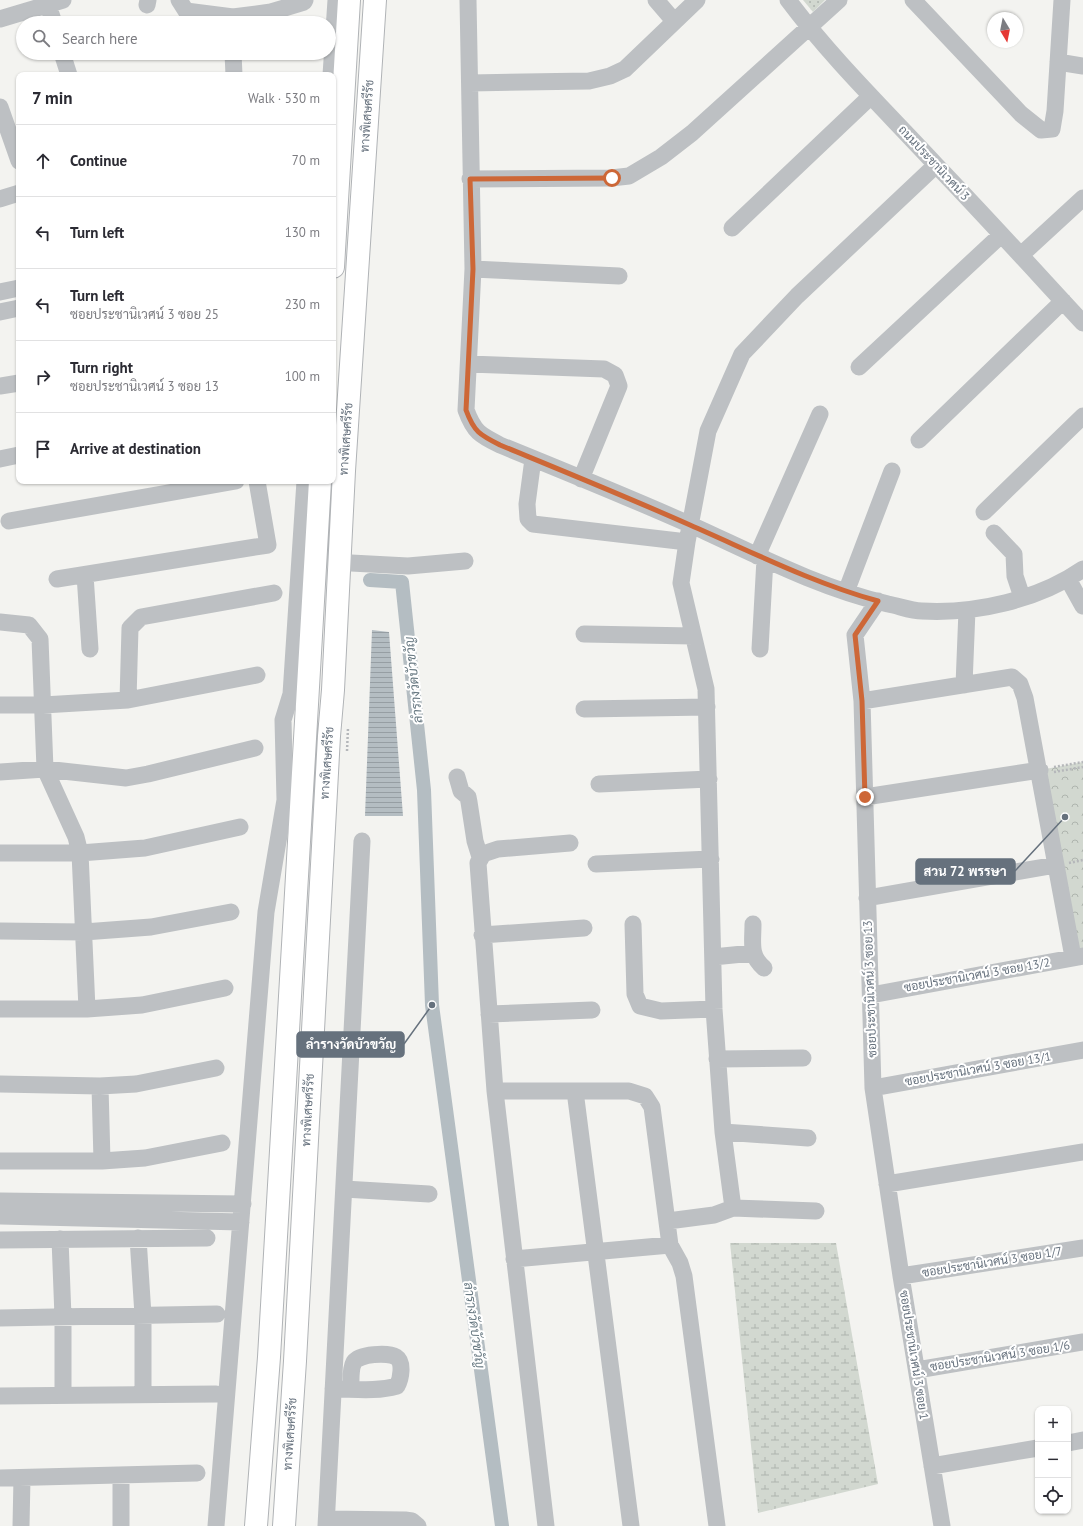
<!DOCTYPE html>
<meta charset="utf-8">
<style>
body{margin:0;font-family:"PT Sans",Sarabun,sans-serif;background:#f2f2f3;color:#2b2b33}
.controls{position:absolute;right:12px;bottom:12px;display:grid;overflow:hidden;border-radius:8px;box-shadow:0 1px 3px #0004}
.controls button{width:36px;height:36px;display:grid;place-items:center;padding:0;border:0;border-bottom:1px solid #e1e1e2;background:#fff;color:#2b2b33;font:20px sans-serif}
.compass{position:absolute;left:987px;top:12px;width:36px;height:36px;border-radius:50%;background:#fff;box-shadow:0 1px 3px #0004;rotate:170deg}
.stop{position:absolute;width:12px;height:12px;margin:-9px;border:3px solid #cd6737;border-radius:50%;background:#fff}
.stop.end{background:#cd6737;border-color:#fff;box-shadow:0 1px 4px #0008}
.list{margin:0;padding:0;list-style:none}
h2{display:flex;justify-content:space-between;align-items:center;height:52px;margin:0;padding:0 16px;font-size:17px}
h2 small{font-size:13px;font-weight:400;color:#7c7c81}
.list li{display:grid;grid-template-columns:26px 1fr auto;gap:12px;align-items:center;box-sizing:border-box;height:72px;padding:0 16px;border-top:1px solid #e1e1e2}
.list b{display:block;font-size:15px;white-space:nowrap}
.list p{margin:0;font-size:13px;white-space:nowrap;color:#7c7c81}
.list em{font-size:13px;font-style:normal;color:#7c7c81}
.icon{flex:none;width:22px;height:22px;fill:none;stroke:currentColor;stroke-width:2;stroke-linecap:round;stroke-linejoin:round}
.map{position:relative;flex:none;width:1083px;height:1526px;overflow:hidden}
.search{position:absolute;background:#fff;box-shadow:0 1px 3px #0004;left:16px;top:16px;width:320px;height:44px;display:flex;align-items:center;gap:10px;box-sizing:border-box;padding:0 14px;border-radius:22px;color:#7c7c81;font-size:15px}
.panel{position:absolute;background:#fff;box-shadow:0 1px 3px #0004;left:16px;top:72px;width:320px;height:412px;border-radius:8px}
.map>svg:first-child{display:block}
</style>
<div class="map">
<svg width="1083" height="1526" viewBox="0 0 1083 1526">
<defs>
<pattern id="wetland-marsh" width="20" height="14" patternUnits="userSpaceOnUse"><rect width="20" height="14" fill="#d2d8d0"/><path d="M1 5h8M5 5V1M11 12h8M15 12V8" fill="none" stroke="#aeb4ae"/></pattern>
<pattern id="park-crowns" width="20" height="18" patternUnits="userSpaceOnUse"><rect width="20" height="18" fill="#d2d8d0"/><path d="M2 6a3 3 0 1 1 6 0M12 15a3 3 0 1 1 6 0" fill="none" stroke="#aeb4ae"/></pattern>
<pattern id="garden-dots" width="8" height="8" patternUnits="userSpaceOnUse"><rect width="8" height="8" fill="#d2d8d0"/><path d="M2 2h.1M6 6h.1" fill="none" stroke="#aeb4ae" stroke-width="1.8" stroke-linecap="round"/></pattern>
<pattern id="water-rules" width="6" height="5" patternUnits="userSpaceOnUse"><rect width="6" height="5" fill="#b4bdc2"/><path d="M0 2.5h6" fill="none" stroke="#969ea3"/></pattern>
</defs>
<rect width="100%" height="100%" fill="#f3f3f0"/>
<!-- wetland -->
<path fill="url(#wetland-marsh)" d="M730 1243H836L878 1484 758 1513Z"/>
<!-- park -->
<path fill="url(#park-crowns)" d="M1083 762V957L1071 959 1040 770Z"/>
<!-- garden -->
<path fill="url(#garden-dots)" d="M803 0H825L813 12Z"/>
<!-- water -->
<path fill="url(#water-rules)" d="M372 630 389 632 403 816H365Z"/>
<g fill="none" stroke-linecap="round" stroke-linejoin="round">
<!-- canal -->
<path stroke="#b4bdc2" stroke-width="14" d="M370 580 402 582 424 790 432 1005 502 1526"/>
<defs>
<path id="highway" d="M333 267 349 0
M256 1526 269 1357 320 481
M284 1526 295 1361 329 736 333 690 344 471 375 0"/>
</defs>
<!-- highway casing -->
<use href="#highway" stroke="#b0b3b6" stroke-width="24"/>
<!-- path -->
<path stroke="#b5b7ba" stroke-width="2.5" stroke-dasharray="2 2" stroke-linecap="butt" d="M347 751 348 728
M1054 767 1083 762
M1054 772 1083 767
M1069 863 1083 860"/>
<!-- minor -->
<path stroke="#bdc0c3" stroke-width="17" d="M179 0 186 11 233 17 271 12 304 2 305 0
M468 0 473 269 466 410C474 432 480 435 500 445 564 471 628 497 691 525 755 554 819 588 888 604 899 606 911 611 922 611 976 614 1038 600 1083 569
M656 0 674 21
M788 0C833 60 886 111 936 165 986 217 1034 270 1083 323
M913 0 1021 114 1041 130 1052 129 1055 111 1062 0
M48 5 54 23
M147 5 148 0
M0 19 63 0
M62 53 69 75
M233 53 234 75
M1058 62 1083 66
M331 75 336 0
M470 83 589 81 610 76 625 69 697 0
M0 107 19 161
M470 179 611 178 629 176 661 157 692 133 839 0
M0 199 19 193
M732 228 870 97
M1021 255 1083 198
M473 269 619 276
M0 292 19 288
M0 312 19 308
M469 364 604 369 615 375 619 386 581 479
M859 367 1001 235
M0 386 19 383
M919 440 1063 301
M0 459 19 455
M533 459 527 504 528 519 533 524 687 542
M984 512 1083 416
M9 521 236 481
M994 533 1014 554 1015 576 1022 597
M757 556 820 414
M351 563 408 566 465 561
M85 575 90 649
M57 579 268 545 257 481
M1068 579 1083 606
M846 592 892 471
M878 601 855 635 862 701 873 1088 901 1276 942 1526
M0 622 29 625 40 639 45 769 76 837 80 853 87 1009
M584 634 693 636
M760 649 765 559
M964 685 967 610
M128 700 130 628 141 617 274 593
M862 701 1012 677 1020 684 1025 698 1073 957
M0 705H43L128 700 257 675
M584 709 707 707
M0 772 45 769 126 778 148 774 255 748
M457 777 461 791 468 797 469 802 475 841 480 857
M599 784 709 779
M865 797 1040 770
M0 853H80L145 848 240 827
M596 864 711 859
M867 898 1056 865
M633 924 635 994 640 1006 661 1011 714 1009
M753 924C753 943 749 955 764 968
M0 931 84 932 151 927 231 912
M482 935 584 928
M713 957 753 953
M871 995 1083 956
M0 1009H87L142 1005 225 988
M489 1014 592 1010
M717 1059 803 1058
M0 1084 100 1086 136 1084 216 1068
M100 1086 102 1161
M873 1088 1083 1050
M495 1091H629L645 1096 652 1107 670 1245 680 1263 684 1276 717 1526
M575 1091 631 1526
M723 1132 808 1138
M0 1161H102L145 1158 222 1143
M887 1184 1083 1152
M344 1189 429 1194
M0 1201 243 1204
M733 1208 816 1211
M0 1216 241 1222
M668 1221 714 1215 733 1208 723 1132 714 1009 706 689 681 583 687 542 708 431 742 354 797 296 936 165
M138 1238 143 1315V1394
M60 1239 63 1317V1395
M0 1240 207 1238
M514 1259 670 1245
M901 1276 1083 1248
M0 1318 217 1314
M917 1370 1083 1342
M333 1389C354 1389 376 1392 397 1386 401 1379 404 1362 396 1357 388 1352 359 1354 354 1362 350 1369 351 1381 351 1389
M0 1396 216 1394
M1068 1443 1083 1440
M932 1466 1038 1448
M121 1475V1526
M0 1478 197 1473
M327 1519 405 1520 412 1521 418 1526
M21 1526 22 1478
M216 1526 266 912 285 800 283 720 291 694 305 481
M326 1526 362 841
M546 1526 495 1091 478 863 483 854 498 849 570 843"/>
<!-- highway -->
<use href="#highway" stroke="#fff" stroke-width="22"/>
</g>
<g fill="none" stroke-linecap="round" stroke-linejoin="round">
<!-- route -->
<path stroke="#cd6737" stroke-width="5" d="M612 178 470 179 473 269 466 410C474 432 480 435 500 445 563 471 627 497 690 525 752 552 813 583 878 601L855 635 862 701 865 797"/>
</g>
<g text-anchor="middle" stroke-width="4" stroke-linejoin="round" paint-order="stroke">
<!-- street labels -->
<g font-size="12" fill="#66717d" stroke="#fff">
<text transform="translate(367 116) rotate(-86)" y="4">ทางพิเศษศรีรัช</text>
<text transform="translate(934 163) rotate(47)" y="4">ถนนประชานิเวศน์ 3</text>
<text transform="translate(346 439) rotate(-86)" y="4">ทางพิเศษศรีรัช</text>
<text transform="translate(327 763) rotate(-86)" y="4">ทางพิเศษศรีรัช</text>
<text transform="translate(977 975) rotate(-10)" y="4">ซอยประชานิเวศน์ 3 ซอย 13/2</text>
<text transform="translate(870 989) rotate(-92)" y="4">ซอยประชานิเวศน์ 3 ซอย 13</text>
<text transform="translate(978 1069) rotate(-10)" y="4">ซอยประชานิเวศน์ 3 ซอย 13/1</text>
<text transform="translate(308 1110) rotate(-87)" y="4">ทางพิเศษศรีรัช</text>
<text transform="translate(992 1262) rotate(-9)" y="4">ซอยประชานิเวศน์ 3 ซอย 1/7</text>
<text transform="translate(914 1355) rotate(81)" y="4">ซอยประชานิเวศน์ 3 ซอย 1</text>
<text transform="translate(1000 1356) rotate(-9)" y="4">ซอยประชานิเวศน์ 3 ซอย 1/6</text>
<text transform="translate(290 1434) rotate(-86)" y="4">ทางพิเศษศรีรัช</text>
</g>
<!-- water labels -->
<g font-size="13" font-style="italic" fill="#677881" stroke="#fff">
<text transform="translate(413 680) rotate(-96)" y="5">ลำรางวัดบัวขวัญ</text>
<text transform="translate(475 1325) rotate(82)" y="5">ลำรางวัดบัวขวัญ</text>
</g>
</g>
<!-- callouts -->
<path fill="none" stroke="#66717d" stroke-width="1.5" d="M1065 817L1015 871M432 1005L404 1044"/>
<g fill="#66717d" stroke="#fff" stroke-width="1.5">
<circle cx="1065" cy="817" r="4"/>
<circle cx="432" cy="1005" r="4"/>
</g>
<g fill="#66717d" stroke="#66717d" stroke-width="1.5">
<rect x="916" y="859" width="99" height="25" rx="4"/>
<rect x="297" y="1032" width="107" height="25" rx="4"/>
</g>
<g font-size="13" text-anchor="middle" font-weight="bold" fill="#fff">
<text x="965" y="876">สวน 72 พรรษา</text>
<text x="351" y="1049">ลำรางวัดบัวขวัญ</text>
</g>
</svg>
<div class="controls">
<button>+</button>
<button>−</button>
<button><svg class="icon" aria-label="locate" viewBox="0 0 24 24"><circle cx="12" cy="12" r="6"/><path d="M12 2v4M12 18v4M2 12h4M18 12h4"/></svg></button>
</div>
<svg class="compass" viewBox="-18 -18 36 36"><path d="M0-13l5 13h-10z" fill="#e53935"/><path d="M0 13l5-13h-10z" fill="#7c7c81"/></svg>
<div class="stop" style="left:612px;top:178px"></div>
<div class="stop end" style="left:865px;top:797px"></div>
<div class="search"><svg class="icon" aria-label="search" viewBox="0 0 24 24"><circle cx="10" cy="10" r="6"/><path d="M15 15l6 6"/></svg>Search here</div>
<section class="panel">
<h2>7 min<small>Walk · 530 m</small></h2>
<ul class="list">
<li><svg class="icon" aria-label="ahead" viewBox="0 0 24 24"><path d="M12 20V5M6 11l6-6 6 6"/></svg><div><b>Continue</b></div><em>70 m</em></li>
<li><svg class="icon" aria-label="left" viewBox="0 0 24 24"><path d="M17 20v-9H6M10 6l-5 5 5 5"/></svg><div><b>Turn left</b></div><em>130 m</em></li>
<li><svg class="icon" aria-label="left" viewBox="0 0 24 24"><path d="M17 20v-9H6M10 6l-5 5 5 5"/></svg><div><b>Turn left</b><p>ซอยประชานิเวศน์ 3 ซอย 25</p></div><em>230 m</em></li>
<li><svg class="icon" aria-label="right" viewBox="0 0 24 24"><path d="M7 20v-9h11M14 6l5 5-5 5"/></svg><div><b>Turn right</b><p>ซอยประชานิเวศน์ 3 ซอย 13</p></div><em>100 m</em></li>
<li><svg class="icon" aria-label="arrive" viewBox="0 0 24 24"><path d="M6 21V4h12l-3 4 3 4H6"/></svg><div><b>Arrive at destination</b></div></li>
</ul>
</section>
</div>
